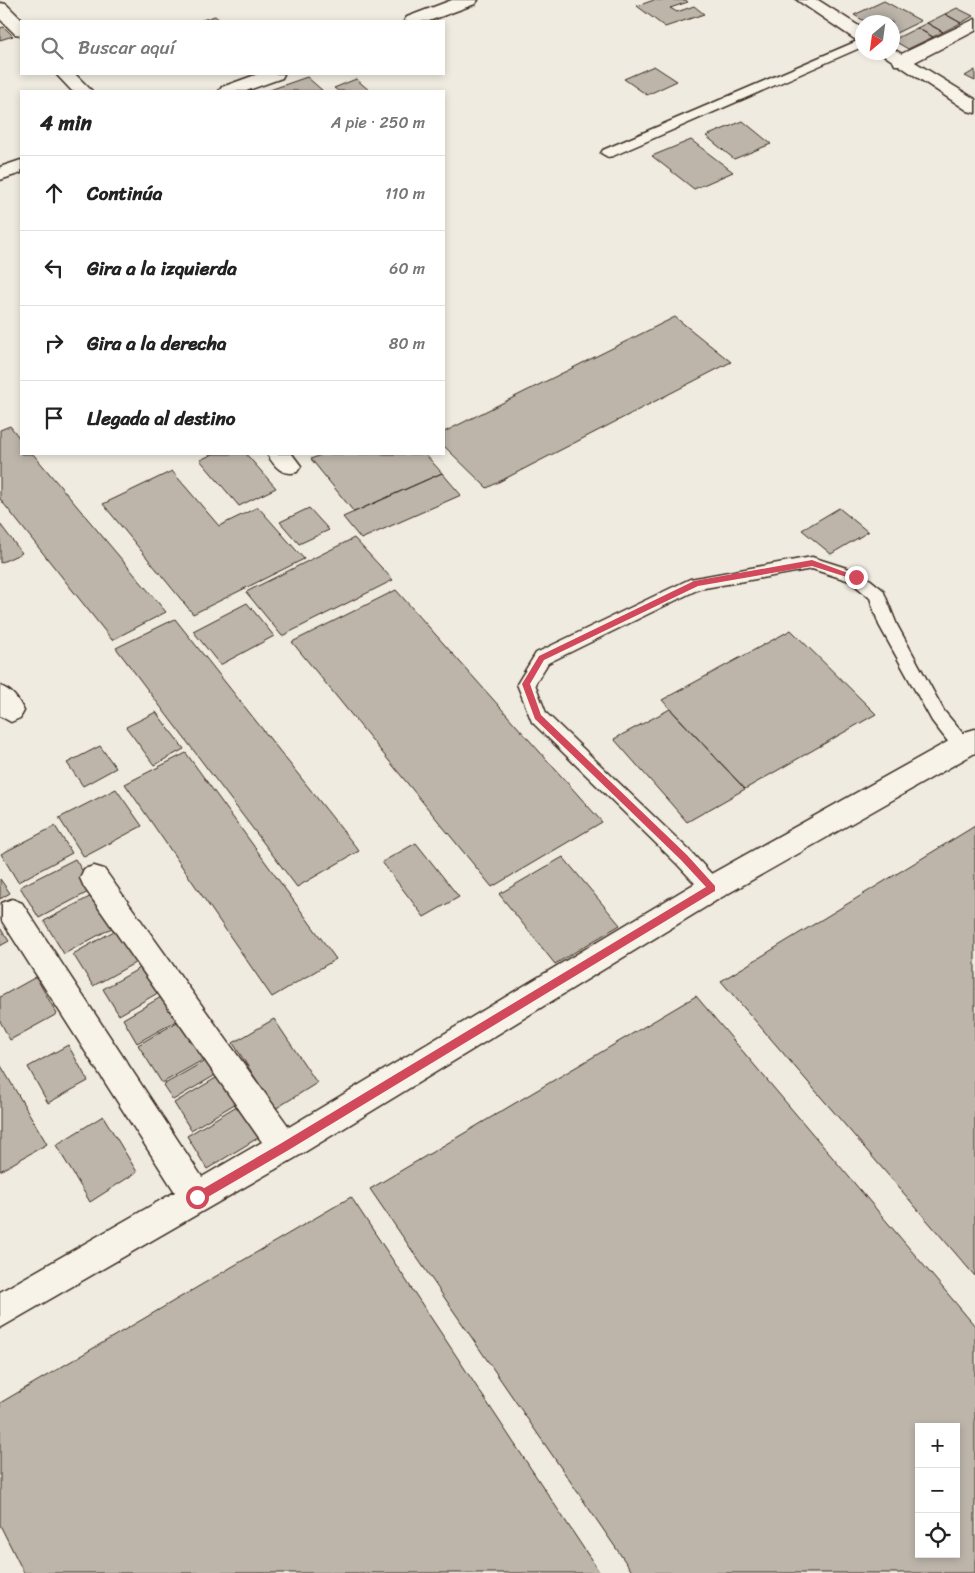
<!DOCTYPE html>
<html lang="es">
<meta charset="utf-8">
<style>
body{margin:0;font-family:Sriracha,sans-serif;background:#f6f6f6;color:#222}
.controls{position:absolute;right:15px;bottom:15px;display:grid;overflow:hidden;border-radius:0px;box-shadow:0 2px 8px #0003}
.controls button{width:45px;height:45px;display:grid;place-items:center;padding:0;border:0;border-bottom:1px solid #e0e0e0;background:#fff;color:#222;font:25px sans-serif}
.compass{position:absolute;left:855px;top:15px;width:45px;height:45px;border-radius:50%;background:#fff;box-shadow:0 2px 8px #0003;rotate:209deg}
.stop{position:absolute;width:15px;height:15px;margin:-11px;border:4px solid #d1495b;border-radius:50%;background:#fff}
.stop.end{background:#d1495b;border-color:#fff;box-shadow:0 1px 5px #0008}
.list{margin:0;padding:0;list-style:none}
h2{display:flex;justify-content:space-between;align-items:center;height:65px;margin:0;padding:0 20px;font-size:21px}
h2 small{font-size:16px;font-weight:400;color:#767676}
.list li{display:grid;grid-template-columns:32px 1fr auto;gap:15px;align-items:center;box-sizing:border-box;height:75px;padding:0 20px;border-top:1px solid #e0e0e0}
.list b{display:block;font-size:19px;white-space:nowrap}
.list em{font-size:16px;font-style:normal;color:#767676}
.icon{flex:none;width:28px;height:28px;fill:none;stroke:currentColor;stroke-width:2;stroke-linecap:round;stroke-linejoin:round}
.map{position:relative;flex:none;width:975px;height:1573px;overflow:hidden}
.search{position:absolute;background:#fff;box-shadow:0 2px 8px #0003;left:20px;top:20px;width:425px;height:55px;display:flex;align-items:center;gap:12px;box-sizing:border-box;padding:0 18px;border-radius:0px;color:#767676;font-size:19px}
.panel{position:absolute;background:#fff;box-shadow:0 2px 8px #0003;left:20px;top:90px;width:425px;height:365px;border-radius:0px}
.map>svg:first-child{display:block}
</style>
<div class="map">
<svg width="975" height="1573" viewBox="0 0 975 1573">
<rect width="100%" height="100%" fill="#efebe0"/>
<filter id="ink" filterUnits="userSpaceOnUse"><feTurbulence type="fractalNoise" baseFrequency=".02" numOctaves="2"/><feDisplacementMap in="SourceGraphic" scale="10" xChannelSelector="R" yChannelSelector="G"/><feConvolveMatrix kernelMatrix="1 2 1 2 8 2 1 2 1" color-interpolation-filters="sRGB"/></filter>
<g filter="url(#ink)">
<!-- building -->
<path fill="#bdb5aa" stroke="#3b2a1e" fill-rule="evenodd" d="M654 0H686L688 2 670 8 677 12 694 6 704 14 665 27 637 6Z
M884 1 921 21 892 35V22H866L854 15Z
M957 8 973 16 961 23 945 14Z
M945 14 961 23 943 32 927 23Z
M215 16 221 21H199Z
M927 23 943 32 933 37 917 28Z
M4 27 13 36 0 40V28Z
M917 28 933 37 908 49 893 40Z
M654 66 677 81 647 95 624 79Z
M975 70V81L965 76Z
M307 77 323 91H267Z
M356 79 370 91H338L334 88Z
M743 121 771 144 734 159 706 136Z
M691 140 733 172 694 189 652 156Z
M675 317 731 362 487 488 444 446V432Z
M10 426 21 440V454H33L166 612 112 640 0 499V430Z
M213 454H246L276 488 239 506 200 460Z
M323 454H425L442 473 354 512 311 459Z
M172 471 219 526 258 507 304 559 193 614 103 504Z
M442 473 461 495 361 539 343 517Z
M309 508 329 530 299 544 280 522Z
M839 508 868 532 831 554 802 530Z
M0 524 22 553 0 563Z
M354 538 393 580 282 636 246 592Z
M396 590 602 822 492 887 292 642Z
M247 603 274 636 220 665 193 631Z
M175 619 359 851 297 887 116 648Z
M791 630 876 714 745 789 662 700Z
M670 709 745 789 687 822 614 739Z
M156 712 184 749 154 765 126 727Z
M100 746 116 768 83 786 67 763Z
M186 753 336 959 272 997 125 784Z
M116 789 142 826 84 857 59 818Z
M55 826 72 853 18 882 1 854Z
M975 826V1276L721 981Z
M416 843 459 897 424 917 382 862Z
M563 857 620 925 555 964 499 894Z
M75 859 94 889 39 918 20 887Z
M0 879 10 893 0 899Z
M99 892 119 924 64 954 44 921Z
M121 927 142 959 93 986 73 954Z
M0 928 9 941 0 946Z
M149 963 165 989 119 1015 103 989Z
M36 977 57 1014 10 1040 0 1021V997Z
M168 993 183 1017 137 1043 123 1019Z
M696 996 975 1326V1573H633L370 1189ZM919 1427H956V1554H919Z
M184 1018 208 1057 162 1083 138 1045Z
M274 1019 317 1083 275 1109 233 1043Z
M68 1045 88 1081 48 1103 28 1067Z
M210 1058 219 1073 173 1100 163 1085Z
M0 1064 47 1144 0 1171Z
M221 1075 238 1102 191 1130 174 1103Z
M240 1104 261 1136 207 1169 187 1136Z
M103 1116 137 1172 90 1202 56 1145Z
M351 1197 600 1573H24L0 1525V1403Z"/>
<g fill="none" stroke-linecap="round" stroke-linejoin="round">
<defs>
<path id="lane" d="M862 39V47L613 156 608 157 601 153 603 150Z
M812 557 862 573 883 590 897 625 944 711 970 742 972 747 970 752 963 754 956 752 932 721 879 625 870 598 850 581 812 569 699 589 548 663 535 684 546 713 691 852 719 882 722 888 719 894 712 896 705 894 677 864 532 722 517 684 536 653 690 579Z"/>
<path id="street" d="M452 0H478L475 4 429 21H404L407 17Z
M0 3 6 4 23 21 21 35 15 34 0 19Z
M975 19V31L909 65H895L893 61 895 57Z
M56 74H75L92 91H72Z
M258 74H284L282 78 246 91H219L222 87Z
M21 160V173L0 180V167Z
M267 454H292L301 466 297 472C282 476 275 467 267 454Z
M0 686C12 690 18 699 24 711L20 718 11 722 0 716Z
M975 729V753L722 897 295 1158 0 1328V1292L175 1192 2 921V903L12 899 22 903 202 1177 262 1142 84 887 80 878 84 869 94 866 104 869 289 1127 702 879 965 732Z"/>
<path id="secondary" d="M797 0H818L862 28V41L856 40Z
M892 48 975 99V113L968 111 879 52H892Z"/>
</defs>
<!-- lane casing -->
<use href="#lane" stroke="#3b2a1e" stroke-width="3"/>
<!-- street casing -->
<use href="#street" stroke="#3b2a1e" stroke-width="3"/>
<!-- secondary casing -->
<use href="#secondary" stroke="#3b2a1e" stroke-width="3"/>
<!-- lane -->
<use href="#lane" fill="#f7f3e8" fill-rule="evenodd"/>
<!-- street -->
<use href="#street" fill="#f7f3e8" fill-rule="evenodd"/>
<!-- secondary -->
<use href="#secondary" fill="#f7f3e8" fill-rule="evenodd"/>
</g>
</g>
<!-- route -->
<path fill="#d1495b" d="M812 560 859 577 856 580 812 566 698 586 544 660 530 684 541 715 687 855 715 886V891L287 1151 201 1201H194V1194L280 1144 706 887 681 860 535 719 522 684 539 656 694 581Z"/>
</svg>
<div class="controls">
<button>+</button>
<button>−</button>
<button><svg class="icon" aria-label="locate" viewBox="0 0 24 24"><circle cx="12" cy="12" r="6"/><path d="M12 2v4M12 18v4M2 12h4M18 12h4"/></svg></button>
</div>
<svg class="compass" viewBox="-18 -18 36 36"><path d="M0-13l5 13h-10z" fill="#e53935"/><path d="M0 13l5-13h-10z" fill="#767676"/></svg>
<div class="stop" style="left:197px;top:1197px"></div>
<div class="stop end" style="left:856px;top:577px"></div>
<div class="search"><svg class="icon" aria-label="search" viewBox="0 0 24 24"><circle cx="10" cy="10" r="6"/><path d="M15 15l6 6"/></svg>Buscar aquí</div>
<section class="panel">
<h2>4 min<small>A pie · 250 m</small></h2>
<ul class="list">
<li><svg class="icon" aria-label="ahead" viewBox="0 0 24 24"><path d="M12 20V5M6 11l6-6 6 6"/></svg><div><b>Continúa</b></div><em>110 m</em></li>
<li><svg class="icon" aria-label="left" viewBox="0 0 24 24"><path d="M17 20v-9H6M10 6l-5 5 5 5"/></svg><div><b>Gira a la izquierda</b></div><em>60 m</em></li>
<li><svg class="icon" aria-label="right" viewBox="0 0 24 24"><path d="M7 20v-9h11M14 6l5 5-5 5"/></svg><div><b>Gira a la derecha</b></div><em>80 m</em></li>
<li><svg class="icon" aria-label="arrive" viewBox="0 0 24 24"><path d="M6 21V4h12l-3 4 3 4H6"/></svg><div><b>Llegada al destino</b></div></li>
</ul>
</section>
</div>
